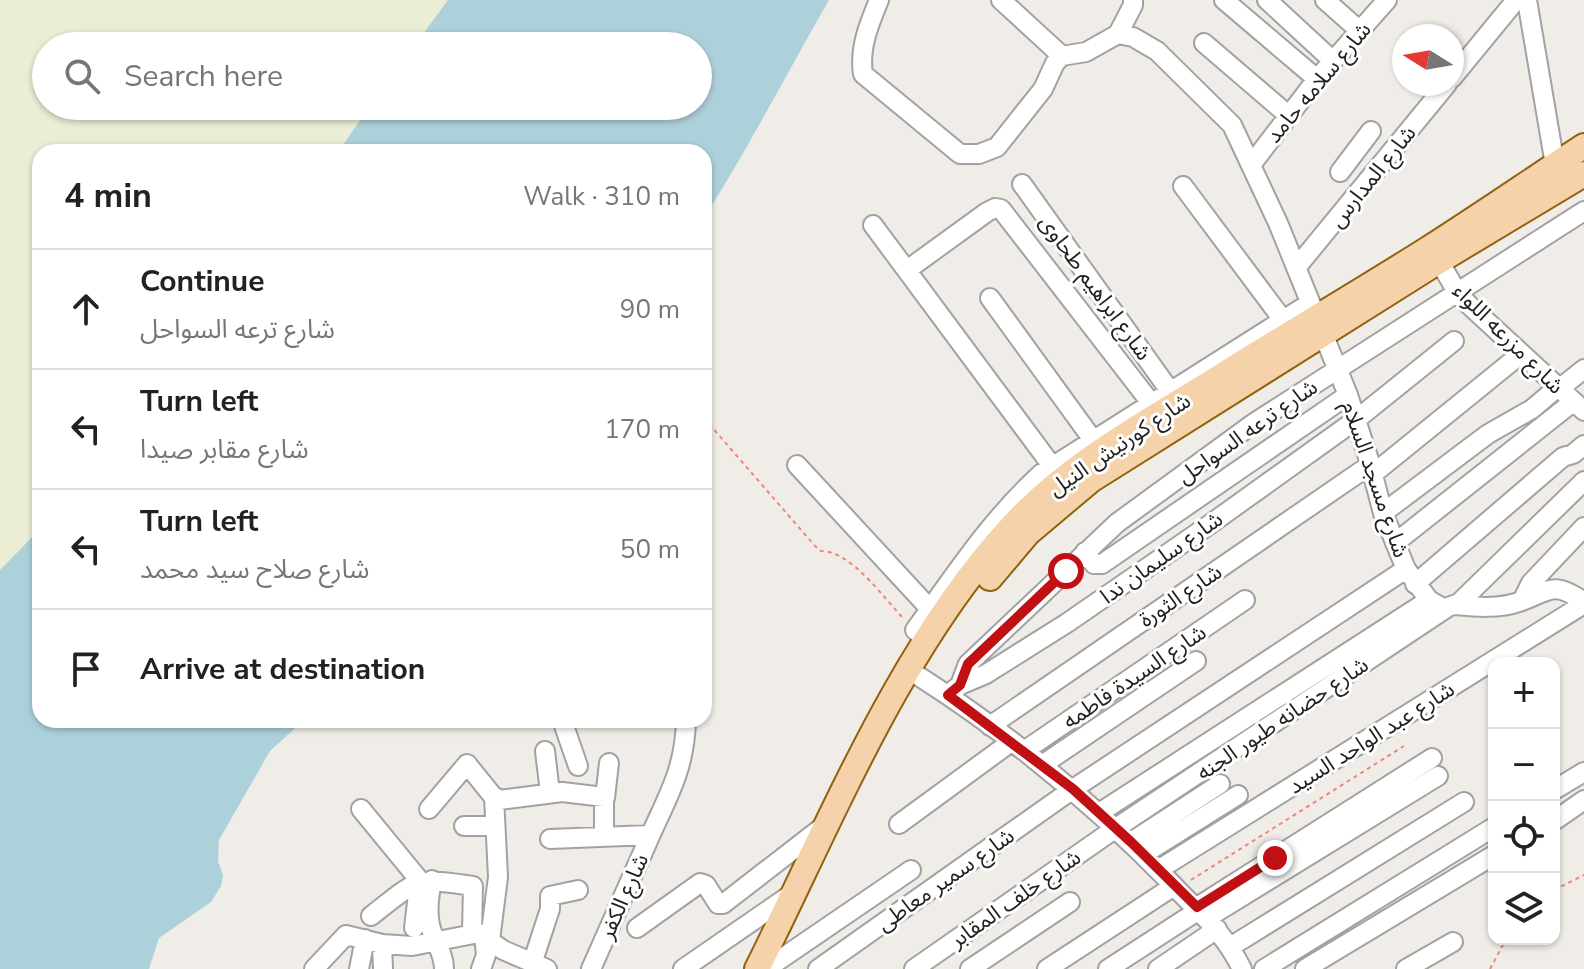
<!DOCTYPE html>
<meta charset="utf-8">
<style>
body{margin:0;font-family:"Nunito Sans","Noto Sans Arabic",sans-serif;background:#f2f2f2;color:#222}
.controls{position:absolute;right:24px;bottom:24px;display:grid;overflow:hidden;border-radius:16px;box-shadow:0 2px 6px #0004}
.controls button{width:72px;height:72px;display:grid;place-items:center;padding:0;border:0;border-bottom:2px solid #e0e0e0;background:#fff;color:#222;font:40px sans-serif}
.compass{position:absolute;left:1392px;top:24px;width:72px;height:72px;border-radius:50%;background:#fff;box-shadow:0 2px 6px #0004;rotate:281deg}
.stop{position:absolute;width:24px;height:24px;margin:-18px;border:6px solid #c11014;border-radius:50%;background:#fff}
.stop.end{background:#c11014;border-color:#fff;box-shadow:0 2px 8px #0008}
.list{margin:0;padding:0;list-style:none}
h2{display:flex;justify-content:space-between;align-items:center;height:104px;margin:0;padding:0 32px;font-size:34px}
h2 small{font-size:26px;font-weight:400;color:#767676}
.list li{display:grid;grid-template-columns:52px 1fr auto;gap:24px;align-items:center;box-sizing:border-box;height:120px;padding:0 32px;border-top:2px solid #e0e0e0}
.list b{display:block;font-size:30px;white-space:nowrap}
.list p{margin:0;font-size:26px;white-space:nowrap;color:#767676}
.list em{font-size:26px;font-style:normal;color:#767676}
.icon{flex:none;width:44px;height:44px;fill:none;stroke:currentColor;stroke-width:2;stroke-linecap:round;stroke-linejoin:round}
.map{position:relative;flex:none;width:1584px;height:969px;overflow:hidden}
.search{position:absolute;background:#fff;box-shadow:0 2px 6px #0004;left:32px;top:32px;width:680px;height:88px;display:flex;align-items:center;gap:20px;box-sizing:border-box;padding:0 28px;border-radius:44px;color:#767676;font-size:30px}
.panel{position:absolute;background:#fff;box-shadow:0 2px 6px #0004;left:32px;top:144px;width:680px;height:584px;border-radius:24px}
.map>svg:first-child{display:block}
</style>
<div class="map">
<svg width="1584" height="969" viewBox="0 0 1584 969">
<rect width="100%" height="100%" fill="#f0ede8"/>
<!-- farmland -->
<path fill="#ecedd5" d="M0 0H448L414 46H46V106H370L338 152H40V529L0 570Z"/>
<!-- water -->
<path fill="#add1da" d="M448 0H829C787 73 749 147 704 218V152H338L370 106H698V46H414Z
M40 529V720H304L270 751 219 840 218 861 223 875 221 886 211 902 159 938 149 969H0V570Z"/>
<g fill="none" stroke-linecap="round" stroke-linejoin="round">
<defs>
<path id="minor" d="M879 0C869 24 859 48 863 74L960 154H979L997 147 1043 89 1055 63 1062 56 1086 52 1118 34 1133 37 1157 51 1232 125 1278 223 1348 395 1369 460 1383 513 1406 569 1429 600 1443 608 1448 607
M1001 0 1062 56
M1224 0 1317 79
M1267 0 1333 61
M1325 0 1360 31
M1527 0 1555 165
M1118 34 1133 5V0
M1204 43 1288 115
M1452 78 1516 0
M1251 165 1317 79 1387 0
M1340 172 1371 131
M1022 184 1170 391
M1183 186 1283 320
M873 225 1052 466
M1439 261 1457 292 1469 305 1584 411
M1296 268 1447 84
M907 270 987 212 995 208 1001 209 1151 403
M990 298 1093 440
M1559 389 1584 369
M797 465 930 609
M1373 474 1521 354
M1383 513 1488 434 1532 409 1558 387
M1395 543 1573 402
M1085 552 1094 564H1102L1348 395
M1415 584 1563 457 1573 454 1584 445
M1522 601 1531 583 1584 527
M1455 605C1476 607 1499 609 1519 602 1549 592 1552 579 1584 602
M927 641 915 630C955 575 991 519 1042 473L1310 303
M920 677C1012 736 1096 806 1172 884 1201 915 1222 929 1242 969
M960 685 986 674 1067 623 1209 525 1357 419 1454 341
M948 695 960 685 968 664 1117 523 1254 423 1584 211
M562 720 578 766
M990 726 1370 465
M545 751 550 793
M1024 751 1245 600
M1042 765 1196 661
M1554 790 1584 772
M605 798 609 763
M361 809 420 881
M429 809 467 764 492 795 499 800 562 792 604 797V837
M1099 813 1429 600
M1554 821 1584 800
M899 824 1011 742
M464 826H495
M550 839 650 835
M1131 842 1220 784
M1144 854 1238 795
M1158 870 1584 604
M432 880C429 897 426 915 432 932 437 945 444 955 444 969
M1197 907 1432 758
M371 916C417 880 413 877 473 886L472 933
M1207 918 1438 776
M414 928 419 885
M637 928 700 883 706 885 718 904H723L825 825
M490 940 498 877 494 797
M382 944 383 969
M1230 947 1464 802
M532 964 550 909V896L578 890
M769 967 911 870
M314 969 346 935 382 944 412 946 479 933 503 950 547 969
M359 969 365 939
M481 969 486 955 484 936
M591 969C610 927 628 885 647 843 666 799 685 771 686 720
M683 969 793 893
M818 969 1073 789 1406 569
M914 969 1116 828 1448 607 1459 603 1584 481
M970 969 1070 902
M1047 969 1174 886
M1108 969 1199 910
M1158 969 1217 929
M1264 969 1494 827
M1305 969 1494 855
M1406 969 1453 942"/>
<path id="major" d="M990 578 1028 533 1091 480 1439 261 1584 174
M757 969C830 823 900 647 1012 526 1073 459 1157 417 1232 369 1297 329 1363 290 1428 249 1480 216 1532 180 1584 146"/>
</defs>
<!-- minor casing -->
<use href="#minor" stroke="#a2a2a2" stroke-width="22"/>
<!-- major casing -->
<use href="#major" stroke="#91620c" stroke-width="28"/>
<!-- path -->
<path stroke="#ef847b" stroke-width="2" stroke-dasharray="4 4" stroke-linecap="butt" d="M704 418 815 546 821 551C851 551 883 597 903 618
M1191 880 1404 746
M1554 890 1584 875
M1490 969 1506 939"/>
<!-- minor -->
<use href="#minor" stroke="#fff" stroke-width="18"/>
<!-- major -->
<use href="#major" stroke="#f5d2a9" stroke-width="24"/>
</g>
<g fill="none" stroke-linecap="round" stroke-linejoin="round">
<!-- route -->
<path stroke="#c11014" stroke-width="10" d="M1066 571 968 664 960 685 948 695 1073 789 1131 842 1197 907 1275 858"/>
</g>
<g text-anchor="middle" stroke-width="6" stroke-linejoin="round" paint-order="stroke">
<!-- street labels -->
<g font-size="22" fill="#212121" stroke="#fff">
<text transform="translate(1318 82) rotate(-50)" y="8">شارع سلامه حامد</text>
<text transform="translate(1372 176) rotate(-51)" y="8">شارع المدارس</text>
<text transform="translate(1096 287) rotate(54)" y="8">شارع ابراهيم طحاوى</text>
<text transform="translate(1509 338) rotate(45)" y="8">شارع مزرعه اللواء</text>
<text transform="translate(1247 431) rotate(-35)" y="8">شارع ترعه السواحل</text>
<text transform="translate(1119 444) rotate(-34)" y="8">شارع كورنيش النيل</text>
<text transform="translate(1376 479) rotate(71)" y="8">شارع مسجد السلام</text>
<text transform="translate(1161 557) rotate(-35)" y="8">شارع سليمان ندا</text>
<text transform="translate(1180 595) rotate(-34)" y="8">شارع الثورة</text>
<text transform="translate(1134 676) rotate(-34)" y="8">شارع السيدة فاطمه</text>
<text transform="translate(1282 718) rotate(-34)" y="8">شارع حضانه طيور الجنه</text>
<text transform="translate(1371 737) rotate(-32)" y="8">شارع عبد الواحد السيد</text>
<text transform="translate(945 879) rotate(-35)" y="8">شارع سمير معاطى</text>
<text transform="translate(623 896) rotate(-66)" y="8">شارع الكفر</text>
<text transform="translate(1015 898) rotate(-35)" y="8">شارع خلف المقابر</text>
</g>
</g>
</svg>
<div class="controls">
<button>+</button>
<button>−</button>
<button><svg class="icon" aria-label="locate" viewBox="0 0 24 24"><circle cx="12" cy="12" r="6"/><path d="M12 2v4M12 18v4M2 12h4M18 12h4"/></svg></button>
<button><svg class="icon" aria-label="layers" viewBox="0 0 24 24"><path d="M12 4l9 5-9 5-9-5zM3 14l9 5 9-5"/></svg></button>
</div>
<svg class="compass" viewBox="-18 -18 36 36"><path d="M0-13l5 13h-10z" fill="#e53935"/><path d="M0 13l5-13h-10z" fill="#767676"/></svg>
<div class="stop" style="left:1066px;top:571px"></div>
<div class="stop end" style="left:1275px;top:858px"></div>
<div class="search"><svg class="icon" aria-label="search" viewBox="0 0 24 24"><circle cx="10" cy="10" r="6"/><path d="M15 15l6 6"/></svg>Search here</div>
<section class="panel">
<h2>4 min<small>Walk · 310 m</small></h2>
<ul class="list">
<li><svg class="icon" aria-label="ahead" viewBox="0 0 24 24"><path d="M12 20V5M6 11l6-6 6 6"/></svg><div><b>Continue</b><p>شارع ترعه السواحل</p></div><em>90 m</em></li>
<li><svg class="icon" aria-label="left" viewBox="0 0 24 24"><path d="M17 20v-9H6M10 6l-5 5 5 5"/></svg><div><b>Turn left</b><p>شارع مقابر صيدا</p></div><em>170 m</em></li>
<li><svg class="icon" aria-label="left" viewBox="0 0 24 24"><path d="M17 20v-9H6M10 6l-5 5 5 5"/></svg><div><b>Turn left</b><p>شارع صلاح سيد محمد</p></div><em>50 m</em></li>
<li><svg class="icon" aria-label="arrive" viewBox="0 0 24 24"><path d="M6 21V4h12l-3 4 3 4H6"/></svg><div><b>Arrive at destination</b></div></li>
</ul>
</section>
</div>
